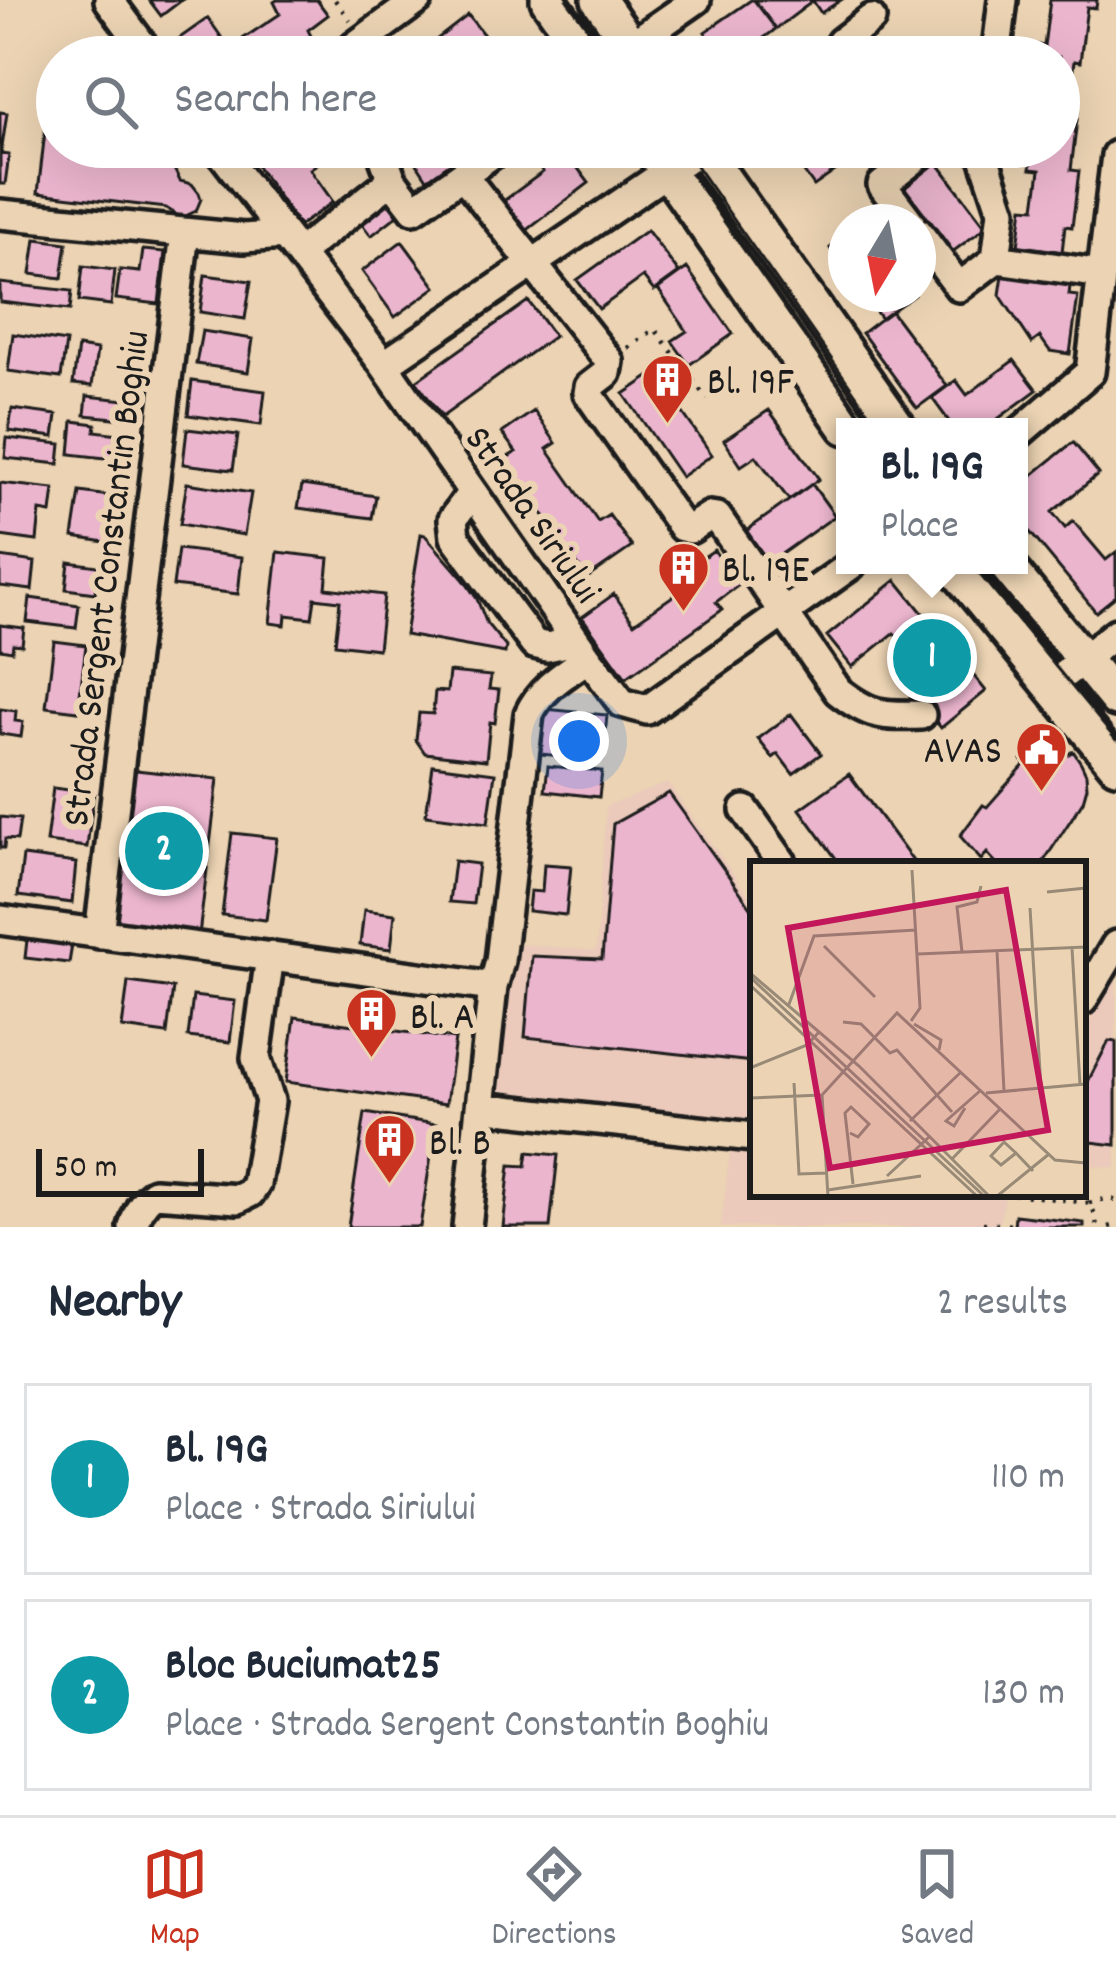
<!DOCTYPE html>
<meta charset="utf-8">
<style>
body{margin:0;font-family:Dekko,sans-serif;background:#f2f2f3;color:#1f2937}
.compass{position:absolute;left:828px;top:204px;width:108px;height:108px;border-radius:50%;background:#fff;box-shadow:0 12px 48px #0002;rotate:190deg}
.scale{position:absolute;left:36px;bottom:30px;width:168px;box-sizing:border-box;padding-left:12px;border:6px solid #1c1c1c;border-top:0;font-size:33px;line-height:42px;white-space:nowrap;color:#1c1c1c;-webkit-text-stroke:9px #ebd3b3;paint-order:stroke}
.you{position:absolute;left:579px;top:741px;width:42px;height:42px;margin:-30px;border:9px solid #fff;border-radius:50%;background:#1a73e8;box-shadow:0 0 0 18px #1a73e833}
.badge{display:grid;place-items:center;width:78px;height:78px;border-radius:50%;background:#c8321e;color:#fff;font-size:39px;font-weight:700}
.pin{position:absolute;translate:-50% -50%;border:6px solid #fff;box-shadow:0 3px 12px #0006}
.popup{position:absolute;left:836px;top:418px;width:192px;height:156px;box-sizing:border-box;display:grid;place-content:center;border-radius:0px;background:#fff;filter:drop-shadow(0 3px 9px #0005);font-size:39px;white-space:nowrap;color:#747a83}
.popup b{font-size:45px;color:#1f2937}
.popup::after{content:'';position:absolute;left:50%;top:100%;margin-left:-24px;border:24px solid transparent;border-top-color:#fff}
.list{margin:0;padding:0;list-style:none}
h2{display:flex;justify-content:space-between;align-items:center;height:156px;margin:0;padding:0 48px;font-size:51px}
h2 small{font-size:39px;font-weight:400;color:#747a83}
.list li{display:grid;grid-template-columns:78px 1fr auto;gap:36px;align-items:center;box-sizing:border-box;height:192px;margin:0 24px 24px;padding:0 24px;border:3px solid #e0e1e3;border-radius:0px}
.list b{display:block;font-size:45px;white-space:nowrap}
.list p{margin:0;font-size:39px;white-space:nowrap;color:#747a83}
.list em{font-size:39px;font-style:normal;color:#747a83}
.icon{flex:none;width:66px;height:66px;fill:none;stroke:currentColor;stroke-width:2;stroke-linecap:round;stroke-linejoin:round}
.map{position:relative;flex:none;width:1116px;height:1227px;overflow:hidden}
.search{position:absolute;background:#fff;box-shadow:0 12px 48px #0002;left:36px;right:36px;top:36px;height:132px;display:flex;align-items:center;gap:30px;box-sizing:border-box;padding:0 42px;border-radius:66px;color:#747a83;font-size:45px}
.sheet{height:588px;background:#fff}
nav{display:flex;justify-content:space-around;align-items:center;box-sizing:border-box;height:168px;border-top:3px solid #e0e1e3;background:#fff;font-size:33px;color:#747a83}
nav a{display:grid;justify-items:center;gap:6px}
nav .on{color:#c8321e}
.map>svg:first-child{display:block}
</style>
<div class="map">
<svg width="1116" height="1227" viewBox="0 0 1116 1227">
<rect width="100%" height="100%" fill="#ebd3b3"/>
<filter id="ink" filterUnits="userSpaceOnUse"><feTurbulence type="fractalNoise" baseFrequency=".00833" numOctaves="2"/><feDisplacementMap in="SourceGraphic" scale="24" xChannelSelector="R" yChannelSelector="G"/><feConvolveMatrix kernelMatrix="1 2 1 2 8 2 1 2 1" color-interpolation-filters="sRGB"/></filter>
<g filter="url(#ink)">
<!-- built -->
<path fill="#ebcabb" d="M668 783 753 901V1194H1006L998 1227H721L733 1124 486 1099 521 944 596 951 606 806Z
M1116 978V1168L1083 1165V1032Z"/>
<!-- building -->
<path fill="#ebb5ce" stroke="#1c1c1c" stroke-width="3" d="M149 0H182L161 16Z
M277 0H317L328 15 308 30 312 38 284 57H185L174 42 208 18 229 48 280 14 274 2Z
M751 0H754L776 29 761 40 773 57H722L705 32Z
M754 0H841L821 13 813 1 776 29Z
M1050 0H1097L1096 8 1087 7 1080 62 1074 61 1068 110 1078 111 1071 170 1079 171 1072 227 1065 226 1062 252 1018 246 1023 207 1035 208 1040 170 1030 169 1033 147H1059V57H1030L1031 44 1044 46Z
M468 15 501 57 516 46 525 57H414Z
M48 105 57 106V147H163L180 181 192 184 199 193 201 199 196 211 181 218 166 208 38 193Z
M0 112 7 113 1 154 9 155 5 184H0Z
M278 147H340L310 169 333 202 299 226 255 163Z
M406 147H483L429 182Z
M552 147H562L589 183 521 235 498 205 543 172 535 161Z
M786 147H837L848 162 814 186Z
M936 161 986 227 951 253 901 188Z
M386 198 398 215 371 236 358 219Z
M647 230 679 273 654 291 643 277 599 309 577 280Z
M846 236V271L830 248Z
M36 239 67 243 62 278 31 274Z
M402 241 436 287 395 317 362 271Z
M143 250 165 252 159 304 116 299 120 270 140 272Z
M83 266 115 270 111 305 79 301Z
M687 268 733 334 689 365 672 341 687 331 658 289Z
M1012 268 1041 272 1040 280 1054 282 1056 275 1071 277 1069 295 1078 296 1070 354 1050 351 1040 337 1032 343 1000 295 1003 275 1011 276Z
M205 275 251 281 245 319 200 312Z
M0 283 72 291 70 310 0 302Z
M863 294H914V295L881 319Z
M528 301 554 336 442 417 416 381Z
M891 311 947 386 917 408 862 333Z
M202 331 253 339 248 372 196 364Z
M13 334 66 342 61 378 8 371Z
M78 347 97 350 92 386 73 384Z
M1014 360 1037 390 987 427H953L932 398 956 380 967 395Z
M655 373 712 455 681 477 624 394Z
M192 381 265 391 261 425 188 415Z
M87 396 126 400 124 419 85 415Z
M12 409 57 415 54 437 9 431Z
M769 410 819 479 789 500 756 456 741 466 724 440Z
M534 411 556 443 547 449 598 522 609 515 632 547 587 578 505 459 516 452 502 433Z
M73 421 96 424 95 431 127 435 123 460 70 454Z
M187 429 238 435 233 470 183 464Z
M7 438 61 444 59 464 5 458Z
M1073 442 1099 474 1052 512 1065 528 1073 521 1106 560 1116 552V596L1096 612 1019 519V486Z
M0 483 54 489 51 513 40 511 37 541 0 536Z
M187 483 251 493 244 535 180 524Z
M812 484 835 516 766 565 743 533Z
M302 485 376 496 372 518 298 508Z
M80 492 124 498 118 544 73 537Z
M421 534 425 535 464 580 477 599 487 624 506 647 505 653 405 635Z
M178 549 242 557 238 594 173 586Z
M714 550 739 585 716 602 722 610 626 678 582 617 614 594 634 623 686 587 677 575Z
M278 552 329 558 326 588 384 595 378 649 335 644 340 601 315 598 312 618 286 615 285 625 270 623Z
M0 557 35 562 32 590 0 586Z
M69 562 98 566 95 593 66 589Z
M896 580 986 691 941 728 920 702 932 693 897 649 903 644 894 633 852 667 827 636Z
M30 598 79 605 76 628 27 622Z
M0 625 24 628 22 645 13 644 12 651 0 649Z
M54 641 86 645 78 711 46 707Z
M449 672 491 676 489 689 499 690 495 723 490 722 486 760 425 753 416 740 419 713 433 714 435 691 447 692Z
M0 709 16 711 15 721 23 722 21 737 0 734Z
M545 709 607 715 603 760 540 754Z
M791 714 821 754 793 774 778 754 773 758 758 739Z
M1053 735 1069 754 1073 751 1081 763 1086 774 1087 787 1083 801 1042 864H997L987 853 981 860 960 836 983 805 987 807 1025 764 1022 760Z
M433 765 495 773 488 823 426 815Z
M548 766 602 771 599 797 545 791Z
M127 769 218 779 199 935 110 922Z
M849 774 915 864H840L800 809Z
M53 788 94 793 87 847 46 842Z
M669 793 753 910V1062L525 1037 532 956 602 959 613 824Z
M0 817 20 819 17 840 5 839 4 848H0Z
M232 833 277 838 266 920 222 915Z
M23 856 76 863 72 903 18 896Z
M454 861 478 864 473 904 449 902Z
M544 864 571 866 566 915 528 911 530 891 542 892Z
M364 910 395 914 391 949 360 945Z
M27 940 72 945 69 963 25 958Z
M128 982 173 988 167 1034 122 1028Z
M193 996 235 1001 230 1042 188 1037Z
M295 1017 455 1039 446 1104 286 1082Z
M1109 1041 1116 1042V1145L1083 1141V1091Z
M365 1113 436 1124 420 1227H348Z
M528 1152 558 1155 550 1227H503L510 1165 526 1166Z
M1015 1215 1084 1223V1227H1014Z
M1015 1215 1084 1223V1227H1014Z"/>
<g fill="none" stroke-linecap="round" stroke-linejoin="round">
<defs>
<path id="minor" d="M109 0 151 57
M340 57 418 0
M614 57 696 0
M840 57 837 49 841 42 871 19
M996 57 1003 0
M217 147 384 365 588 658 622 703 647 710 851 565
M463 175 609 361 607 373 589 387 588 393 682 527 690 529 710 516 717 517 838 691C870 716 881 716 921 715
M392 180 385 161 395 147
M0 214 244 238 284 235
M910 222 882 185 930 147
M918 232 959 287 996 259 1002 211 984 157 985 147
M299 253 392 180 414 209 502 147
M996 259 1102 274
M384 365 702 148
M1019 433 1090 372 1116 155
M472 492 453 519 455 537 534 644 547 647 576 641
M1051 685 1116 633
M745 810 783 864
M0 920 493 987
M99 934 185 233
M1083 1000 1116 945
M480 1107 753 1137
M133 1227C137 1212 142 1202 154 1193L238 1199 250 1193 256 1184 270 1101 256 1058 270 956
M467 1227 493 987 500 961 529 714C541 688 564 675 588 658"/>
<path id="major" d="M548 0 588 57
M599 0 639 57
M650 147 846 427
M701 147 898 427
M952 565 1116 765
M1006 565 1116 699"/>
</defs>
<!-- minor casing -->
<use href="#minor" stroke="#1c1c1c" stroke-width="36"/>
<!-- major casing -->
<use href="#major" stroke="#1c1c1c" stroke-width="42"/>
<!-- path -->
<path stroke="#1c1c1c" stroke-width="4.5" stroke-dasharray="3 9" stroke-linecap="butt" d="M335 0 350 20
M628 348 655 329 707 399
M1014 1194 1089 1203 1095 1214 1097 1227
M1089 1203 1109 1198 1116 1201
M983 1223 1014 1225
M1109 1227 1116 1225"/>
<!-- minor -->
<use href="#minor" stroke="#ebd3b3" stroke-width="27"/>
<!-- major -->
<use href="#major" stroke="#ebd3b3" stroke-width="33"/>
<!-- tram -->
<path stroke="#1c1c1c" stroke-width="3" d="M567 0 609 57
M683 147 879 427
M972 565 1116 740"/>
</g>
</g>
<!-- icons -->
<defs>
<symbol id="building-pin" viewBox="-11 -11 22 30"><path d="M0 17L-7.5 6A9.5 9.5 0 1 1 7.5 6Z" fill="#c8321e" stroke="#ebd3b3"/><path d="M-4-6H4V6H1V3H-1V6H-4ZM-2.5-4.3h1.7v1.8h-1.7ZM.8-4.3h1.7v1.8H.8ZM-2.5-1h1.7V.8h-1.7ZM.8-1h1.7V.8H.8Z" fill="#fff"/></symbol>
<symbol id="civic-pin" viewBox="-11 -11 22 30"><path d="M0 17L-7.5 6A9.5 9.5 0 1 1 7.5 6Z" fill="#c8321e" stroke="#ebd3b3"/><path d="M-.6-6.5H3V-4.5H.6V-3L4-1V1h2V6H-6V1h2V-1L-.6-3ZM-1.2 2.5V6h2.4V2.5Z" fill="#fff"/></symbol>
</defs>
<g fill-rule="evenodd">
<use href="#building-pin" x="638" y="350" width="59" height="81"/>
<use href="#building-pin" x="654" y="538" width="59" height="81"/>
<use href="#civic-pin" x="1012" y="718" width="59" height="81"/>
<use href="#building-pin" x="342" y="984" width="59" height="81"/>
<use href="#building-pin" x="360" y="1110" width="59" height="81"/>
</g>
<g text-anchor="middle" stroke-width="12" stroke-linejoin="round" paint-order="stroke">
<!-- poi labels -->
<g font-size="39" fill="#1c1c1c" stroke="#ebd3b3" text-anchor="start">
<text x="707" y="393">Bl. 19F</text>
<text x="722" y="581">Bl. 19E</text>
<text x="1002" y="762" text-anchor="end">AVAS</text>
<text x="410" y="1028">Bl. A</text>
<text x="429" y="1154">Bl. B</text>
</g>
<!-- street labels -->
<g font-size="39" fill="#1c1c1c" stroke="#ebd3b3">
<text transform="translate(535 513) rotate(55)" y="14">Strada Siriului</text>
<text transform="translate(103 578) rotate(-83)" y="14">Strada Sergent Constantin Boghiu</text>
</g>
</g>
<!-- overview -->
<g transform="translate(750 861)">
<rect width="336" height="336" fill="#ebd3b3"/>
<path fill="none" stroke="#988a77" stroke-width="3" d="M297 31 336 27M280 47 291 227M74 85 125 136M322 87 330 224M247 90 254 230M212 91 207 46 227 41 231 25M168 93 336 86M0 112 109 205 240 336M0 116 235 336M0 124 228 336M38 146 64 75 166 69M161 160 170 147 162 9M93 161 111 163 140 192 147 189 202 251M164 163 191 179 189 189M0 207 57 184 69 171M44 222 49 313 77 312M236 232 336 223M0 237 72 234M215 247 204 265 196 260 231 229M160 260 211 211M100 272 108 276 119 263 101 246 95 252 103 323M266 292 251 304 241 295 254 281 266 292 283 310M202 298 251 247M137 315 179 276M78 329 171 315M78 336 72 234 147 152 305 299 336 302M246 336 299 293"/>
<path fill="#c2185b" fill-opacity="0.15" stroke="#c2185b" stroke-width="6" d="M256 29 298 269 80 307 38 67Z"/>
<rect width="336" height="336" fill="none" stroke="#1c1c1c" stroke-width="6"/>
</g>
</svg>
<svg class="compass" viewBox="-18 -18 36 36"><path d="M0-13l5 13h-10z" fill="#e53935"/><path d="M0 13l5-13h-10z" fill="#747a83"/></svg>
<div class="scale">50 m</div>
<div class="you"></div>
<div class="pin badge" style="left:932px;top:658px;background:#0f9aa8">1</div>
<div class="popup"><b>Bl. 19G</b>Place</div>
<div class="pin badge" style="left:164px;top:851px;background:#0f9aa8">2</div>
<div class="search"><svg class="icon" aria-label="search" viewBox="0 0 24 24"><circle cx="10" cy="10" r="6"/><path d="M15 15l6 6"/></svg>Search here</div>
</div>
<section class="sheet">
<h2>Nearby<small>2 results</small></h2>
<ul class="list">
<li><span class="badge" style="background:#0f9aa8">1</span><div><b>Bl. 19G</b><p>Place · Strada Siriului</p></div><em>110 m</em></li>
<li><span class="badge" style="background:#0f9aa8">2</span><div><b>Bloc Buciumat25</b><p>Place · Strada Sergent Constantin Boghiu</p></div><em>130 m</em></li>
</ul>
</section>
<nav>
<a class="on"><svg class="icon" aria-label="map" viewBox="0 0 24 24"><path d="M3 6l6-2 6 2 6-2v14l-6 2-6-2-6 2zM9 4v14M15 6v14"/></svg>Map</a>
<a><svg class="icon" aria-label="directions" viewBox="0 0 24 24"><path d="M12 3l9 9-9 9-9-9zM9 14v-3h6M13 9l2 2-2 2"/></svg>Directions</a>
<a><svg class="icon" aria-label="saved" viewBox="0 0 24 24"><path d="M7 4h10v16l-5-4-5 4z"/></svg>Saved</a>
</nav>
